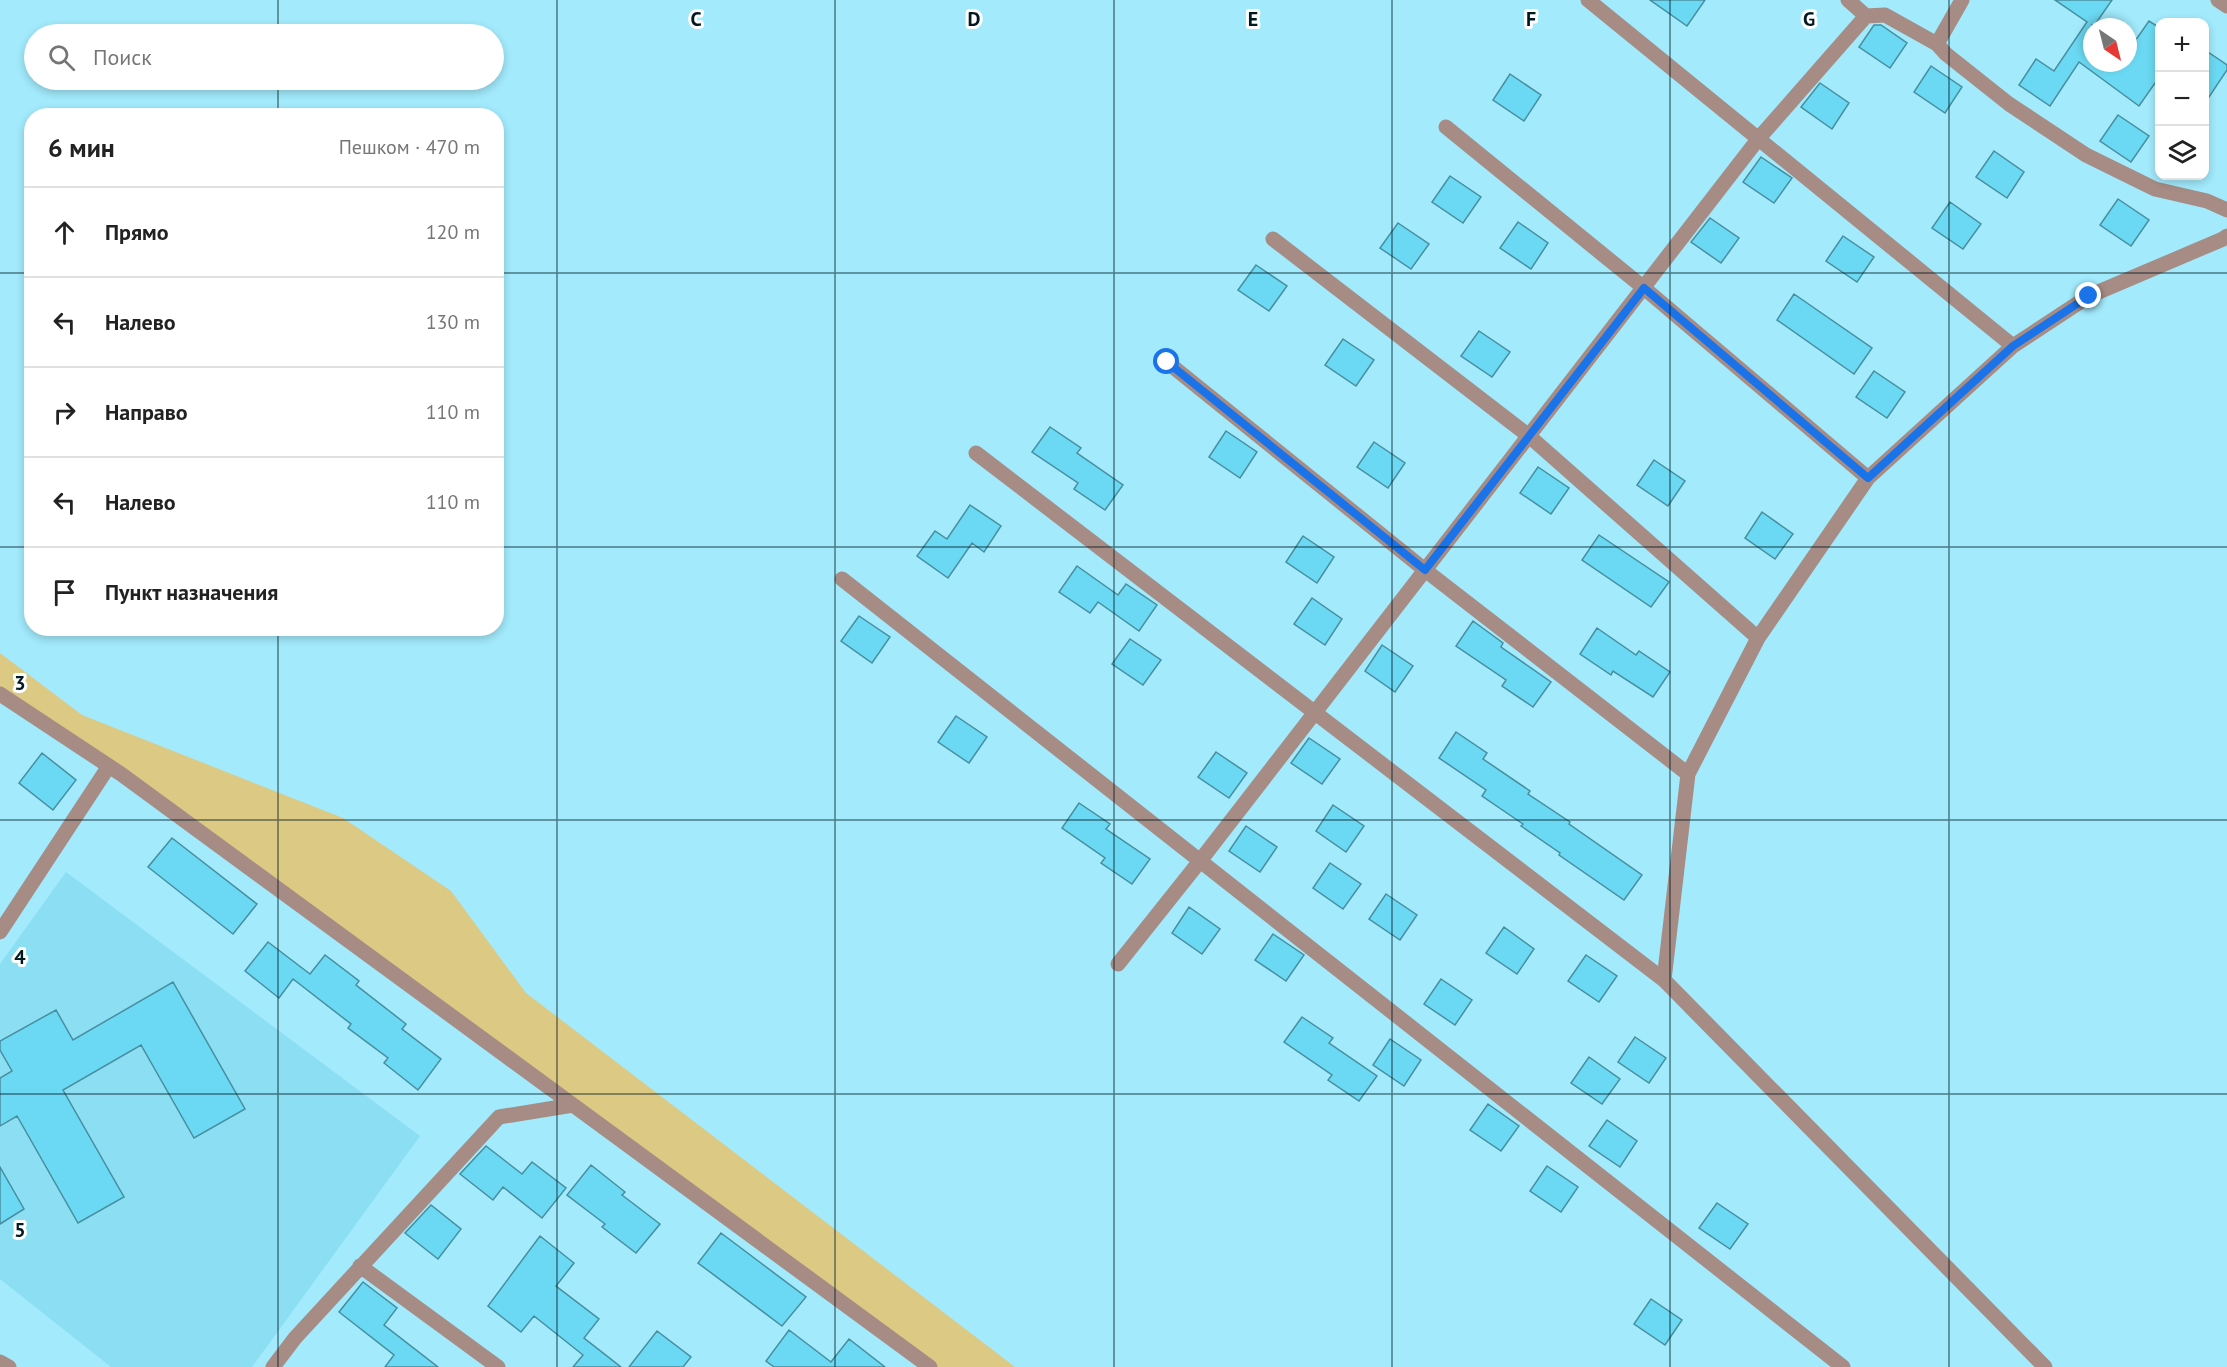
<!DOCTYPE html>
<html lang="ru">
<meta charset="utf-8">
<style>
body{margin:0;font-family:"PT Sans",sans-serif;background:#f2f2f2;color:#222}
.controls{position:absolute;right:18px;top:18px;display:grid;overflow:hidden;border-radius:12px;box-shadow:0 3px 9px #0003}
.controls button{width:54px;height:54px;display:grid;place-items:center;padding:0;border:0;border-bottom:2px solid #e0e0e0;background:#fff;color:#222;font:30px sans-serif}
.compass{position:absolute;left:2083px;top:18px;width:54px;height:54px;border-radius:50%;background:#fff;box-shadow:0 3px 9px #0003;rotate:145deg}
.stop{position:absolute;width:18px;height:18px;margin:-14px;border:4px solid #1a73e8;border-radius:50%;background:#fff}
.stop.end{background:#1a73e8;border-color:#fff;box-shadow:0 2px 6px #0008}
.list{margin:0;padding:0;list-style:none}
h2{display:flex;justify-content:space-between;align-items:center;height:78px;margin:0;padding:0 24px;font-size:26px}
h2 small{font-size:20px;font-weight:400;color:#767676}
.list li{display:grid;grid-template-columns:39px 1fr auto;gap:18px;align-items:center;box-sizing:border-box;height:90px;padding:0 24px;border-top:2px solid #e0e0e0}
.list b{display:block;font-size:22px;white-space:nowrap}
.list em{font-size:20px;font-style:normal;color:#767676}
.icon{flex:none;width:33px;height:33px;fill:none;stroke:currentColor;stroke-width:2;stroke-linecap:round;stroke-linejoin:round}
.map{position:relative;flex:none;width:2227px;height:1367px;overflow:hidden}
.search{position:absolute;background:#fff;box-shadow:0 3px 9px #0003;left:24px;top:24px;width:480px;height:66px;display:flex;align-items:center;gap:15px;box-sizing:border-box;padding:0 21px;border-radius:33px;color:#767676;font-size:22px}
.panel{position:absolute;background:#fff;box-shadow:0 3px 9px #0003;left:24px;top:108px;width:480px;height:528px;border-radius:24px}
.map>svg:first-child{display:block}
</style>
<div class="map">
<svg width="2227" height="1367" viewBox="0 0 2227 1367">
<rect width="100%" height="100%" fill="#a2eafc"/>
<!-- built -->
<path fill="#8cdef3" d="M66 872 420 1136 252 1367H111L0 1279V964Z"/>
<!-- green -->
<path fill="#dbc984" d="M0 653 82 715 343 818 451 891 526 993 1015 1367H932L0 690Z"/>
<!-- building -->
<path fill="#6bd9f3" stroke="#478e9e" stroke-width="1.5" d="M1650 0H1705L1687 26Z
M2055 0H2112L2094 26 2092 25V63H2128V51L2149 21 2160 28V76L2139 106 2079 62 2050 106 2019 85 2036 59 2054 71 2087 22Z
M1874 25H1881L1907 43 1890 68 1859 47Z
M2205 50 2227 65V70L2205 103Z
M1931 66 1962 87 1945 113 1914 92Z
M1510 74 1541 95 1524 121 1493 100Z
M1820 83 1849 103 1832 129 1801 107Z
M2118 115 2149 136 2131 162 2100 141Z
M1994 151 2024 172 2007 198 1976 177Z
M1761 157 1792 178 1774 203 1743 182Z
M1450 176 1481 197 1463 223 1432 202Z
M2118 199 2149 220 2131 246 2100 225Z
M1950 202 1981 224 1963 249 1932 228Z
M1710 218 1739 238 1721 263 1691 242Z
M1518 222 1548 243 1531 269 1500 248Z
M1398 223 1429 244 1411 269 1380 248Z
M1843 236 1874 257 1857 282 1826 261Z
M1256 265 1287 286 1269 311 1238 290Z
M1794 294 1872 348 1854 374 1777 320Z
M1479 331 1510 352 1492 377 1461 356Z
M1343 339 1374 360 1356 386 1325 365Z
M1874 371 1905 392 1887 418 1856 397Z
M1050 427 1081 448 1077 453 1123 485 1105 510 1074 489 1078 483 1032 452Z
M1226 431 1257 452 1240 478 1209 457Z
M1374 442 1405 463 1388 488 1357 467Z
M1654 460 1685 481 1668 506 1637 485Z
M1538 467 1569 488 1551 514 1520 493Z
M970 505 1001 526 984 552 972 543 948 578 917 556 935 531 947 539Z
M1762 512 1793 534 1775 559 1745 538Z
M1599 535 1669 582 1651 607 1582 560Z
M1303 536 1334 557 1317 583 1286 562Z
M1077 566 1118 595 1126 584 1157 605 1139 631 1098 602 1090 613 1059 592Z
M1312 598 1342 619 1325 645 1294 624Z
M859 616 890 637 872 663 841 641Z
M1473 621 1503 643 1501 647 1551 682 1533 707 1502 686 1506 680 1456 646Z
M1597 628 1636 655 1639 651 1670 672 1653 697 1613 671 1611 675 1580 654Z
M1130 639 1161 660 1143 685 1112 664Z
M1382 645 1413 666 1395 692 1365 671Z
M956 716 987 737 969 763 938 742Z
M1456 732 1487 753 1483 759 1530 791 1528 794 1570 822 1569 824 1642 875 1624 900 1559 855 1560 853 1521 826 1523 824 1482 796 1486 790 1439 758Z
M1309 738 1340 759 1322 784 1291 763Z
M1216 752 1247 773 1229 798 1198 777Z
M42 753 76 780 53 810 19 783Z
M1079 803 1110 824 1106 829 1150 859 1132 884 1101 863 1105 858 1062 828Z
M1333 805 1364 826 1346 852 1316 831Z
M1246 826 1277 847 1260 872 1229 851Z
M172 838 257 904 233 934 148 867Z
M1330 863 1361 884 1343 909 1313 888Z
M1386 894 1417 915 1400 940 1369 919Z
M1189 907 1220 929 1202 954 1172 933Z
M1504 927 1534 949 1517 974 1486 953Z
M1273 934 1304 955 1286 981 1255 960Z
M268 942 310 974 325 955 359 981 356 985 406 1024 402 1029 441 1059 418 1090 384 1063 388 1058 348 1028 351 1024 293 979 279 998 245 971Z
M1586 955 1617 976 1599 1002 1568 981Z
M1441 979 1472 1000 1455 1025 1424 1004Z
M173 982 245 1109 194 1138 141 1045 63 1090 124 1197 78 1223 17 1116 0 1126V1078L12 1071 0 1050V1041L56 1010 73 1040Z
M1302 1017 1333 1038 1329 1043 1377 1076 1359 1101 1328 1080 1332 1075 1284 1042Z
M1635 1037 1666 1058 1649 1083 1618 1062Z
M1390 1039 1421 1060 1404 1086 1373 1065Z
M1589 1057 1620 1079 1602 1104 1571 1083Z
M1488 1104 1519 1126 1501 1151 1470 1130Z
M1607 1120 1637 1141 1620 1167 1589 1146Z
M486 1146 522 1174 532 1162 566 1188 542 1218 503 1187 493 1200 460 1174Z
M591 1165 625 1192 622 1195 660 1224 636 1253 602 1227 605 1224 567 1195Z
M1547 1166 1578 1187 1561 1212 1530 1191Z
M0 1167 24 1209 0 1224Z
M1717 1203 1748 1224 1730 1249 1699 1228Z
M431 1205 461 1229 438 1259 405 1233Z
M721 1233 806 1297 782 1326 698 1263Z
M540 1236 574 1263 556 1286 599 1319 584 1338 621 1367H573L583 1355 534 1316 521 1332 488 1306Z
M363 1282 397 1308 384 1325 438 1367H385L394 1355 339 1312Z
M1651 1299 1682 1320 1665 1345 1634 1324Z
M789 1330 831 1362 849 1339 885 1367H774L766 1361Z
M657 1331 691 1357 683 1367H629Z"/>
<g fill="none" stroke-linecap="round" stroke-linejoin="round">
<!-- minor -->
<path stroke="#a68c85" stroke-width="15" d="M1588 0 2013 346
M1848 0 1866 16
M2218 0 2227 6
M1937 44 1946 54 2009 104 2086 155 2155 189 2207 201 2227 210
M1446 127 1644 288 1868 478
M1273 239 1529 436 1758 638
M1167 362 1425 570 1688 774
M976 453 1664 980 2045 1367
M842 579 1843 1367
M0 694 121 774 573 1105
M0 932 109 766
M1118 964 1200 861 1759 138 1866 16 1885 15 1937 44 1962 0
M1664 980 1688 774 1758 638 1868 478 2013 346 2089 296 2223 239 2227 236
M360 1266 498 1367
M0 1362 9 1367
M273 1367 295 1338 499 1117 573 1105 930 1367"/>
</g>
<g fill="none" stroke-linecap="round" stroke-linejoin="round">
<!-- route -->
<path stroke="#1a73e8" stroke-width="8" d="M1167 362 1425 570 1644 288 1868 478 2013 346 2089 296"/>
</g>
<!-- grid -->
<path fill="none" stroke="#001a21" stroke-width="1.5" stroke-opacity="0.55" d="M278 0V34M557 0V1367M835 0V1367M1114 0V1367M1392 0V1367M1670 0V1367M1949 0V1367M278 80V116M0 273H32M496 273H2227M0 547H32M496 547H2227M278 628V1367M0 820H2227M0 1094H2227"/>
<g font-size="20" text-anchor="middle" font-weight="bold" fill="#001a21" stroke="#fefefe" stroke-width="6" stroke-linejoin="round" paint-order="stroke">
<text x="696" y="26">C</text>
<text x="974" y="26">D</text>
<text x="1253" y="26">E</text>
<text x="1531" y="26">F</text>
<text x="1809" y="26">G</text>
<text x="20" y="690">3</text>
<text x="20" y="964">4</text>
<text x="20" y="1237">5</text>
</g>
</svg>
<div class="controls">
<button>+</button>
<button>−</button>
<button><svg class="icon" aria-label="layers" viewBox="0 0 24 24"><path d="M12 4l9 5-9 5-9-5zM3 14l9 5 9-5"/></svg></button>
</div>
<svg class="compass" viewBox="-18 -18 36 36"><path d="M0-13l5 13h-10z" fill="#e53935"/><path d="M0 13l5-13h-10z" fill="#767676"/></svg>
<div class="stop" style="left:1167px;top:362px"></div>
<div class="stop end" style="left:2089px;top:296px"></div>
<div class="search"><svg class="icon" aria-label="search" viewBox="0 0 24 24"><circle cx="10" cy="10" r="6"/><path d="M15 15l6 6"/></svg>Поиск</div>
<section class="panel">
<h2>6 мин<small>Пешком · 470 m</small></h2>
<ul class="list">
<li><svg class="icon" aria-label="ahead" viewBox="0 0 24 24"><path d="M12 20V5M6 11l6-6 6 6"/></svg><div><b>Прямо</b></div><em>120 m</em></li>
<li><svg class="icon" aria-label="left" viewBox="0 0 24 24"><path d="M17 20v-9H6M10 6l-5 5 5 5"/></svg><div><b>Налево</b></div><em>130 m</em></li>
<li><svg class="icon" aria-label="right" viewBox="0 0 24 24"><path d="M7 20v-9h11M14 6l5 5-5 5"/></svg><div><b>Направо</b></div><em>110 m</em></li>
<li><svg class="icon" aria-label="left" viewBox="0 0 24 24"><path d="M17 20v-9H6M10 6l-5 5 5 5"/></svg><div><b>Налево</b></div><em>110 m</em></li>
<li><svg class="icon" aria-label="arrive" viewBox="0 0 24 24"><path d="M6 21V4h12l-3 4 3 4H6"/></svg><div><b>Пункт назначения</b></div></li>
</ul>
</section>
</div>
